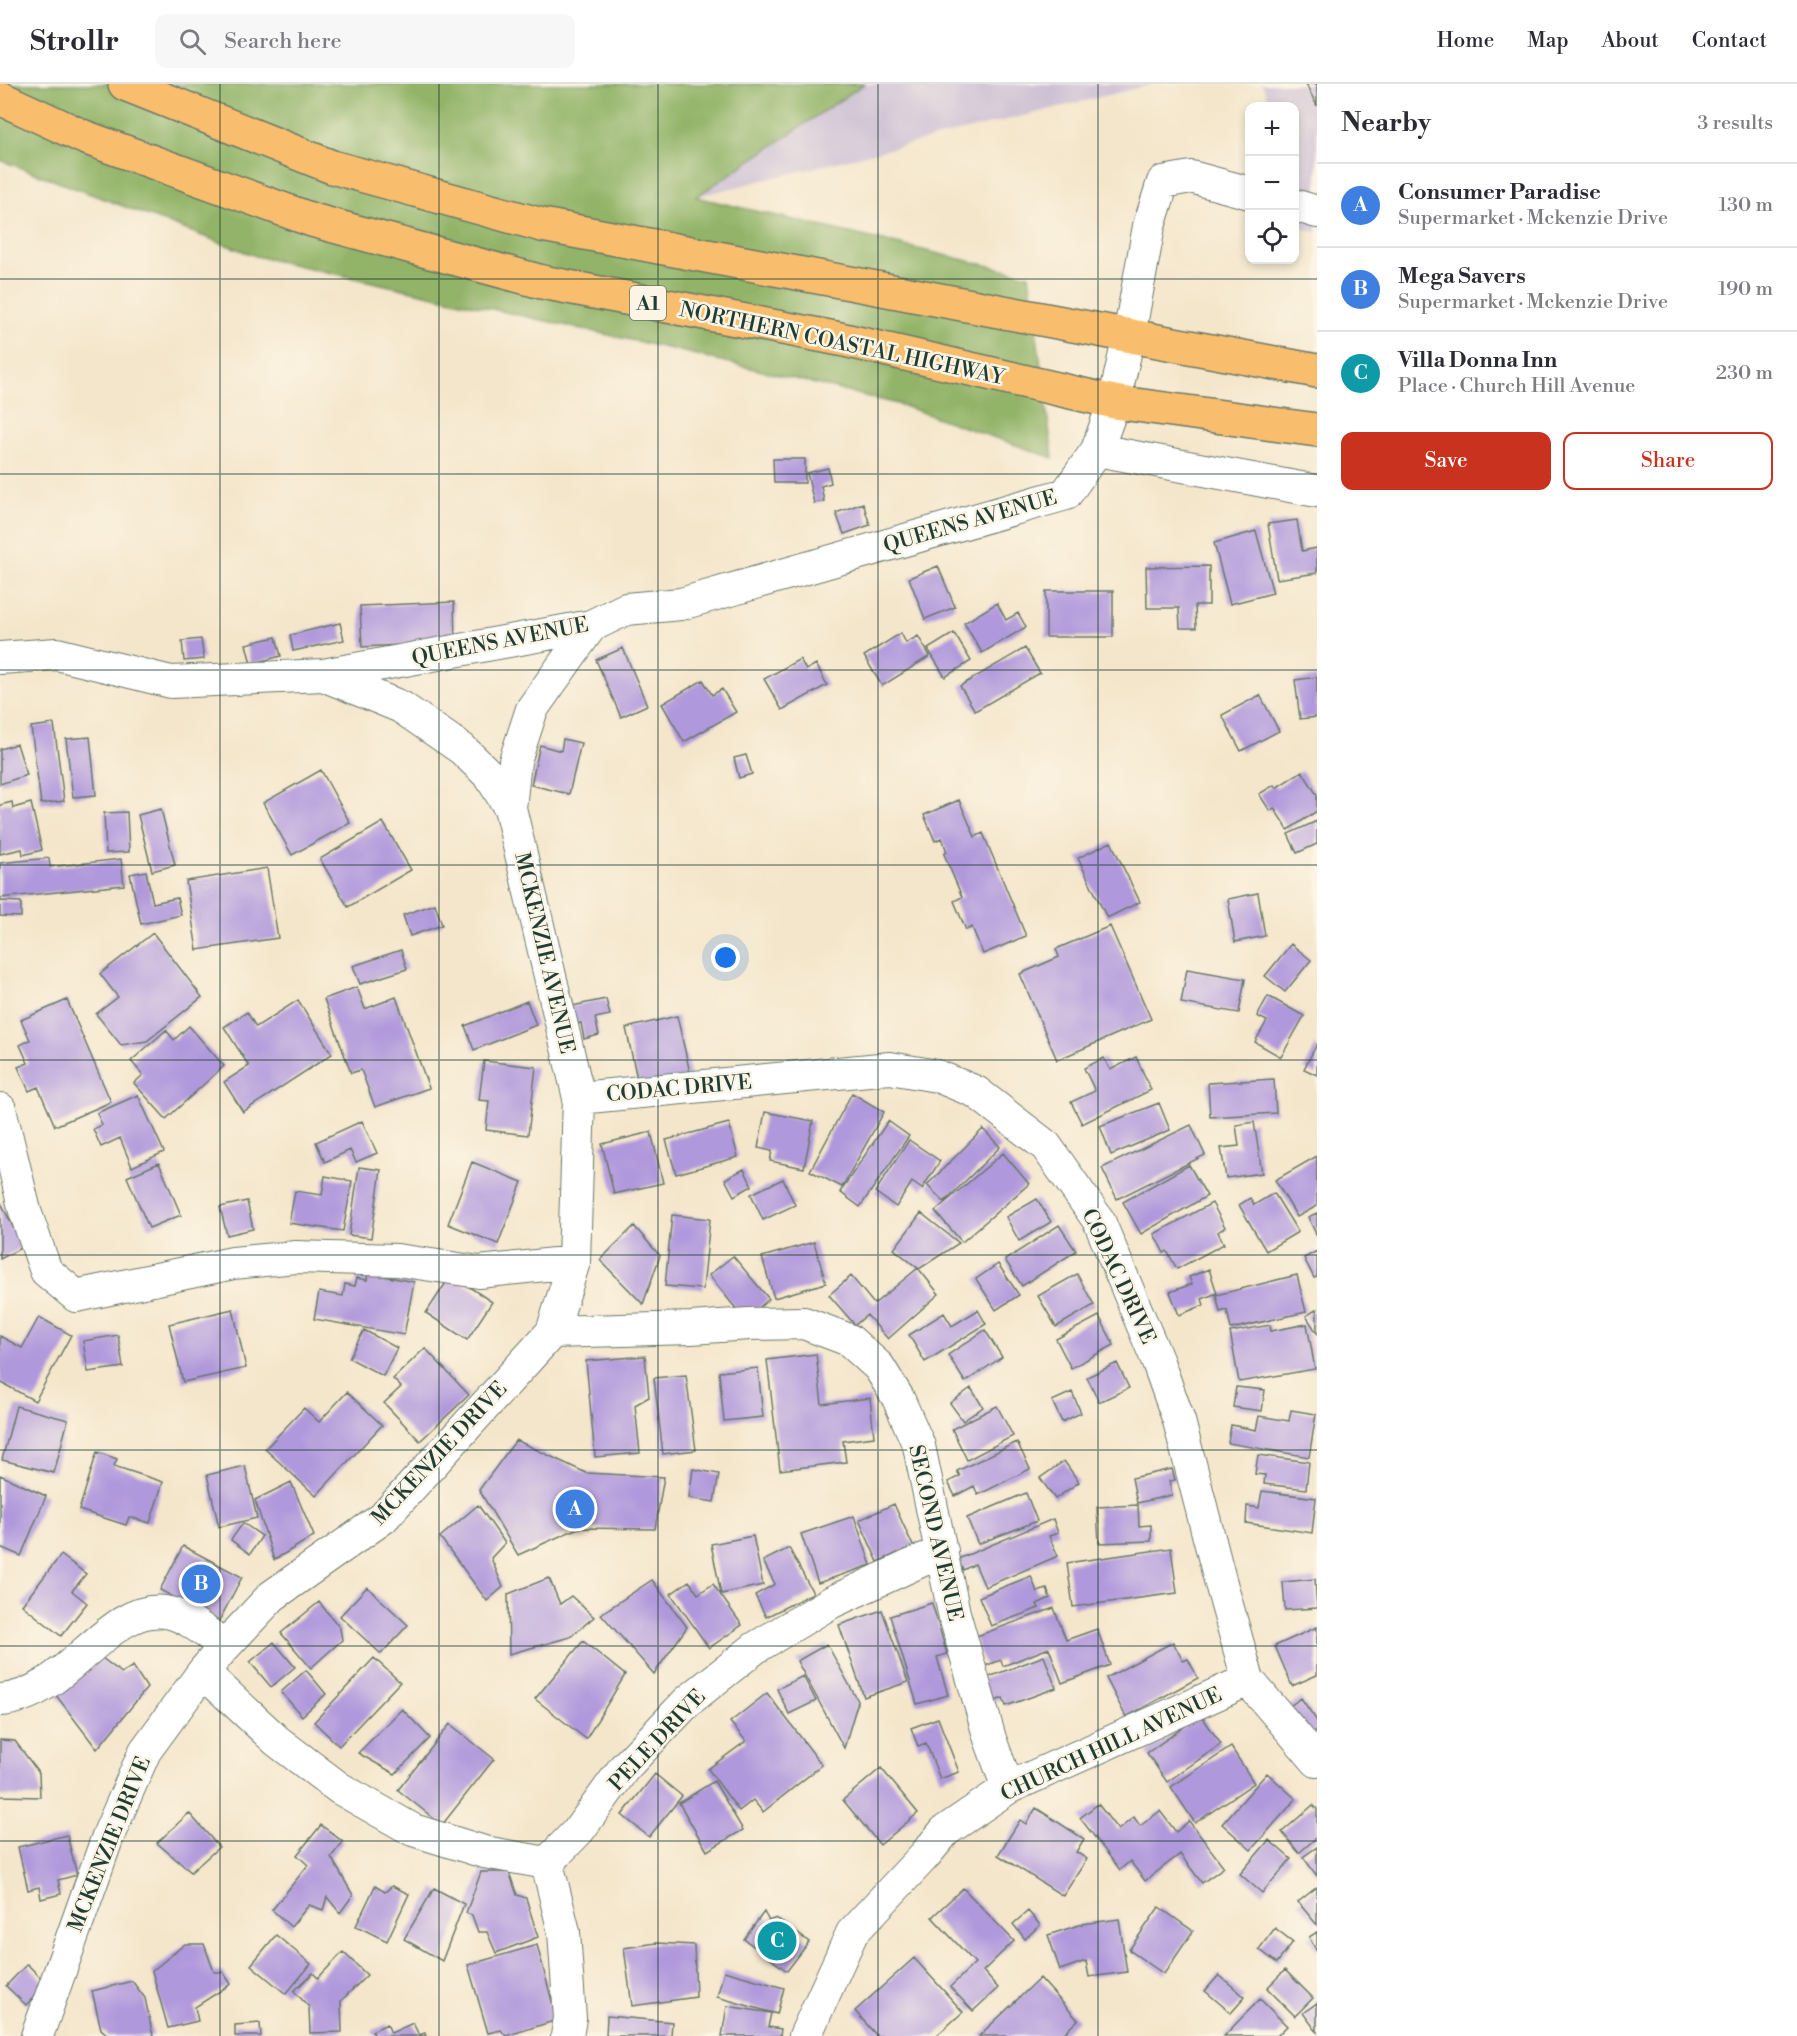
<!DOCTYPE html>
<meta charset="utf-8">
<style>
body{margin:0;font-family:"Libre Bodoni",serif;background:#f7f7f7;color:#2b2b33}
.controls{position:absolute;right:18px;top:18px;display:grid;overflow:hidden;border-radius:12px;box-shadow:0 3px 9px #0003}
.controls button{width:54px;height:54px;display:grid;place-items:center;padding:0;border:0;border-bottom:2px solid #e1e1e2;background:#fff;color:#2b2b33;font:30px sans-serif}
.you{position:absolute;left:726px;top:874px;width:21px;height:21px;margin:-15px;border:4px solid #fff;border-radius:50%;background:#1a73e8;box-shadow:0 0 0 9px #1a73e833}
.badge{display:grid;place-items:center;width:39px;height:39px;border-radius:50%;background:#c8321e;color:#fff;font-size:20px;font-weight:700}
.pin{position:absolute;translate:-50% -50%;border:3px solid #fff;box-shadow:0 2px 6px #0006}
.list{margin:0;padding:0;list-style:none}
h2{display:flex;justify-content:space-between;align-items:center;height:78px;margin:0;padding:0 24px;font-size:26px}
h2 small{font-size:20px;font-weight:400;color:#7c7c81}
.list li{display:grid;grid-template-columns:39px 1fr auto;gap:18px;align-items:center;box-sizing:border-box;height:84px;padding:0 24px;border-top:2px solid #e1e1e2}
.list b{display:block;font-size:22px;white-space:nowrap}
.list p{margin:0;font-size:20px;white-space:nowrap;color:#7c7c81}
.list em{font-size:20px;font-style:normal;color:#7c7c81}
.actions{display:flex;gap:12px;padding:18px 24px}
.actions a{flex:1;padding:14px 0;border:2px solid #c8321e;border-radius:12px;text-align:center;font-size:21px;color:#c8321e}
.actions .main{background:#c8321e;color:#fff}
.icon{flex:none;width:33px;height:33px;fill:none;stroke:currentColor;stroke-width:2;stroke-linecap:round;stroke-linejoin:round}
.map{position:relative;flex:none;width:1317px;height:1952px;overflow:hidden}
header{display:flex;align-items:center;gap:36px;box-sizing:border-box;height:84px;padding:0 30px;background:#fff;border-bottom:2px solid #e1e1e2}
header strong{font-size:28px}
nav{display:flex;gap:33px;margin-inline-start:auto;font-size:21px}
.search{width:420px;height:54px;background:#f7f7f7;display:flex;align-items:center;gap:15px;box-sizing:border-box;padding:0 21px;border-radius:12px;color:#7c7c81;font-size:22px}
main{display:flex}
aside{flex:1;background:#fff}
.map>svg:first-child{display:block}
</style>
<header>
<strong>Strollr</strong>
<div class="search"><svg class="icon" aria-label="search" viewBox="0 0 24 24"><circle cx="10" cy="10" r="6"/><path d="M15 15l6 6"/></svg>Search here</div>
<nav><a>Home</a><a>Map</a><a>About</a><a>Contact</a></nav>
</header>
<main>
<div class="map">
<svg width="1317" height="1952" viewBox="0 0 1317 1952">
<rect width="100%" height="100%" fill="#fcf5e5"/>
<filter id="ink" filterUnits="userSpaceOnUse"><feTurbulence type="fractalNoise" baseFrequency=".0167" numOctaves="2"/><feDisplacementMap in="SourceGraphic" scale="12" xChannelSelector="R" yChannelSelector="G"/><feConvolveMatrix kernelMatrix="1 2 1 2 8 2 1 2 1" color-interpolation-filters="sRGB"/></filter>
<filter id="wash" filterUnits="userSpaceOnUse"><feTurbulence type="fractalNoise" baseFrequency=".008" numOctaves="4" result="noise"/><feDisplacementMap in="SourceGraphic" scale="24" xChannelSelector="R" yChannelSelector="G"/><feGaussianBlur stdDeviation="1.35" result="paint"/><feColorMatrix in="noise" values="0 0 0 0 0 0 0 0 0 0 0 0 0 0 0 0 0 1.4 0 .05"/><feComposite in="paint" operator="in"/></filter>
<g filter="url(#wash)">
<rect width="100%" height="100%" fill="#f4e6cb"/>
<!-- industrial -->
<path fill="#ccbfd4" d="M864 0H1153L695 113Z
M1261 0H1317V148L1302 145 1295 116 1294 22H1269L1264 4Z"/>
<!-- forest -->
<path fill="#92b468" stroke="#58784e" stroke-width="1.5" d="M0 0H864L696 113 1029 191 1053 374 898 320 680 267 256 172 0 76Z"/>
<g id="blocks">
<!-- building -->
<path fill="#b098dc" d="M1306 0H1317V22Z
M773 375H805V399H774Z
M828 384 831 399 821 402 824 417 814 419 807 389Z
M863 419 870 441 844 450 836 429Z
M1297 436 1302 467 1317 464V489L1277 495 1268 440Z
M1256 447 1273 509 1230 520 1214 459Z
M938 482 955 523 925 535 909 494Z
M1209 482V521H1195L1196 544H1180L1179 524H1147L1146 483Z
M1046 507H1113V553H1046Z
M454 518 455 558 362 563 360 522Z
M997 519 1006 536 1018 529 1026 543 982 569 964 539Z
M340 539 344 556 293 567 290 551Z
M901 549 906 559 918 552 930 572 882 602 864 572Z
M954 549 971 577 945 593 928 565Z
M276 553 281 572 251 580 246 560Z
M201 555 204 575 184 577 182 557Z
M623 564 647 621 621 633 596 576Z
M1025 564 1040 589 975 627 960 602Z
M800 575 806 586 816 580 827 601 782 626 764 595Z
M1317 593V633L1300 635 1295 596Z
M703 596 712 611 722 605 736 628 684 658 662 620Z
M1260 611 1279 647 1241 667 1222 631Z
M54 640 64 717 41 720 31 643Z
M90 653 96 711 73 713 66 655Z
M563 655 581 659 569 710 531 701 540 661 561 667Z
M17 660 27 691 0 700V665Z
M746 671 752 690 739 694 734 674Z
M321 686 350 739 292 771 263 719Z
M1302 687 1317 711V727L1288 746 1274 724 1270 727 1259 710 1274 701 1276 704Z
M959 716 975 753 983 749 1026 852 983 870 972 843 966 846 954 817 962 813 944 770 947 768 942 754 935 757 924 731Z
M12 718 13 724 31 719 42 766 23 771 22 765 0 770V721Z
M161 725 175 781 152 787 138 731Z
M127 728 129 768 106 769 104 729Z
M1317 737V760L1297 769 1288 750Z
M383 738 411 786 348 823 320 775Z
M1111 758 1140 818 1107 834 1078 774Z
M49 774 50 783 121 775 124 801 0 814V779Z
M267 784 278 854 197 866 186 797Z
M146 787 153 819 177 814 181 831 141 840 130 790Z
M1258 809 1265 852 1235 858 1228 815Z
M0 817 21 818V833L0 832Z
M435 820 442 841 410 852 403 831Z
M1110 842 1151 935 1057 976 1020 890 1059 873 1056 865Z
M153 849 202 913 147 957 121 961 96 930 118 913 100 890Z
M1291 860 1311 876 1285 908 1265 892Z
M401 866 407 885 360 900 353 882Z
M1187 885 1245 895 1239 929 1181 919Z
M357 903 365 925 396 913 429 1004 375 1023 361 986 351 989 324 915Z
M1268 912 1304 932 1281 973 1255 958 1267 937 1257 932Z
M606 915 610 931 595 934 599 951 584 955 581 939 571 941 567 923Z
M67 916 111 1018 55 1042 38 1003 29 1007 18 983 28 979 20 961 30 956 21 936Z
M298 916 332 970 243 1028 224 998 249 982 224 943 247 928 256 943Z
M527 917 536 941 474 966 465 942Z
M677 932 691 993 639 1004 626 944Z
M189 942 224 982 166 1035 134 999 143 991 131 977 166 946 174 956Z
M1317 960V991L1304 985Z
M1136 973 1151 1006 1082 1040 1071 1018 1095 1007 1084 984 1104 974 1110 986Z
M484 977 536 983 528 1051 486 1046 489 1017 479 1016Z
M1274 995 1276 1029 1210 1033 1208 999Z
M852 1009 884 1028 842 1103 810 1087Z
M138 1011 164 1068 132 1083 120 1054 101 1063 93 1045 102 1041 97 1029Z
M1159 1019 1170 1046 1111 1071 1100 1042Z
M765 1028 813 1037 804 1084 770 1077 772 1067 758 1064Z
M362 1037 377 1069 356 1078 350 1066 325 1078 316 1058Z
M888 1037 909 1052 860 1123 840 1108Z
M1254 1038 1262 1089 1226 1094 1221 1064 1239 1062 1236 1041Z
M729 1039 738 1073 676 1090 666 1056Z
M1191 1041 1205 1071 1117 1115 1102 1084Z
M983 1045 1000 1063 944 1118 927 1101Z
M651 1048 663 1099 614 1110 602 1060Z
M909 1056 940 1077 922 1105 912 1098 896 1123 875 1108Z
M1003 1069 1029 1100 962 1158 935 1127Z
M1317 1072V1122L1297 1133 1275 1096Z
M472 1078 522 1098 498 1160 448 1140Z
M159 1079 181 1131 149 1144 127 1093Z
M1189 1081 1207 1112 1141 1150 1123 1118Z
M359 1083 381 1086 371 1154 349 1151Z
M744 1085 752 1102 734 1112 725 1095Z
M325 1092 352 1097 343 1147 289 1139 295 1107 322 1111Z
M783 1095 795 1121 763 1136 751 1110Z
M1274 1109 1298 1148 1266 1167 1239 1121 1250 1114 1254 1121Z
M1037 1115 1051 1138 1019 1157 1006 1133Z
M0 1117 23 1163 0 1175Z
M247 1117 253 1145 227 1151 220 1123Z
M1212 1119 1225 1143 1218 1148 1224 1160 1177 1185 1167 1167 1164 1169 1154 1150Z
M921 1129 959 1159 919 1185 894 1165Z
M1317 1129V1152L1308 1133Z
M672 1131 710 1135 703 1205 665 1202Z
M1059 1141 1076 1167 1022 1202 1005 1176Z
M634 1142 660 1172 643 1220 600 1176Z
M814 1158 826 1199 774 1214 762 1173Z
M1317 1167V1193L1314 1194 1304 1174Z
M733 1172 769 1215 745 1236 709 1191Z
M998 1180 1019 1211 996 1226 976 1195Z
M918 1184 939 1210 888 1255 867 1231 855 1241 829 1211 851 1192 874 1220Z
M1209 1185 1217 1209 1202 1215 1204 1221 1179 1231 1170 1208 1192 1200 1189 1193Z
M368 1189 414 1198 404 1251 314 1235 319 1208 343 1212 345 1200 355 1202 357 1194 367 1196Z
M1077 1190 1094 1221 1056 1243 1038 1212Z
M451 1191 492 1218 467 1256 426 1229Z
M1297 1191 1306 1228 1231 1245 1227 1226 1220 1228 1216 1211Z
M233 1225 246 1284 183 1298 169 1240Z
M1317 1225V1249L1306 1232Z
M978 1226 986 1240 925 1278 909 1251 944 1229 952 1242Z
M1099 1232 1114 1261 1071 1284 1056 1255Z
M39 1233 71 1251 35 1317 0 1298V1252L22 1264Z
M1307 1240 1315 1285 1239 1298 1230 1248 1270 1241 1271 1247Z
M364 1246 397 1264 383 1292 349 1274Z
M985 1246 1002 1273 965 1298 948 1271Z
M118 1251 123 1283 88 1288 83 1257Z
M425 1264 469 1311 420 1357 384 1319 401 1303 393 1295Z
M816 1270 822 1320 870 1314 874 1353 843 1357 846 1378 780 1386 767 1276Z
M645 1272 649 1313 635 1321 640 1369 595 1373 586 1277Z
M1117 1279 1129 1304 1099 1318 1087 1293Z
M758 1284 763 1333 724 1337 719 1288Z
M686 1291 696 1366 663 1370 654 1294Z
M1236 1303 1265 1306 1262 1327 1233 1323Z
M971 1304 983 1323 963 1337 950 1319Z
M347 1308 382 1341 316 1412 265 1365 304 1324 319 1338Z
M1072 1308 1081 1329 1062 1338 1052 1317Z
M16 1322 68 1336 54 1389 2 1376Z
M997 1322 1013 1352 967 1376 952 1345Z
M1291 1326 1316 1330 1309 1373 1228 1359 1231 1341 1256 1346 1259 1332 1289 1337Z
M516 1356 586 1389 664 1393 655 1445 578 1444 518 1471 479 1406Z
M1017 1358 1030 1385 978 1411 974 1402 955 1412 948 1398 960 1392 957 1387Z
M97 1368 117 1375 114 1382 163 1398 150 1439 129 1433 126 1441 79 1426Z
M1258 1371 1309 1378 1306 1405 1264 1400 1265 1391 1255 1390Z
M1064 1377 1079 1398 1055 1415 1040 1394Z
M245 1382 257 1434 219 1443 207 1391Z
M693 1385 719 1390 714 1418 689 1414Z
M1172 1385 1175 1396 1169 1397 1172 1411 1137 1419 1132 1394Z
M0 1391 46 1412 21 1472 0 1463Z
M291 1398 314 1452 274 1476 255 1416Z
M1262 1407 1316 1414 1312 1449 1246 1439 1247 1422 1259 1424Z
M1026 1409 1037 1437 978 1460 967 1434Z
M894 1420 913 1462 878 1478 859 1436Z
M478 1421 505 1459 491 1474 503 1503 487 1517 440 1453Z
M1138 1421 1139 1442 1151 1441V1457L1099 1459 1097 1423Z
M854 1432 871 1481 818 1499 801 1450Z
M1053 1435 1058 1449 1049 1452 1058 1472 985 1503 975 1480 963 1486 958 1475Z
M243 1439 262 1452 250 1470 231 1456Z
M753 1452 763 1501 721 1510 711 1460Z
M183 1462 242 1493 219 1537 160 1506Z
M789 1464 813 1509 766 1533 755 1511 775 1500 763 1477Z
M1171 1464 1177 1509 1073 1523 1067 1479Z
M61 1471 86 1490 72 1507 87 1519 61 1552 22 1521Z
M1031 1492 1037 1508 1047 1505 1050 1514 1037 1520 1039 1524 991 1542 979 1513Z
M549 1494 560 1520 571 1512 594 1533 570 1553 509 1570 508 1510Z
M1315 1495 1317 1524 1285 1526 1283 1498Z
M652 1496 687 1543 654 1590 601 1530Z
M689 1497 698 1510 713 1500 742 1541 709 1564 671 1510Z
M367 1503 408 1541 381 1570 340 1532Z
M319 1518 340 1544 342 1556 311 1584 281 1549Z
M932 1519 947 1570 937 1573 948 1611 917 1620 890 1532Z
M1054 1524 1066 1556 1097 1545 1110 1581 1062 1599 1049 1564 1003 1582 1001 1576 985 1582 974 1553Z
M882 1526 908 1598 864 1613 839 1541Z
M1317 1543V1591L1292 1602 1275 1562Z
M583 1557 625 1591 586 1655 535 1615Z
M274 1558 295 1583 271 1603 250 1578Z
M1173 1558 1183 1577 1188 1575 1198 1594 1126 1633 1106 1594Z
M827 1560 858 1617 844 1664 797 1577Z
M1044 1572 1056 1604 1006 1622 1003 1614 990 1619 981 1596Z
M102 1574 122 1589 133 1582 147 1604 97 1665 55 1610Z
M374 1574 400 1598 339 1662 314 1638Z
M306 1586 326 1610 302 1632 281 1608Z
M803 1592 816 1617 789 1630 777 1605Z
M767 1609 822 1681 763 1728 753 1716 739 1727 708 1685 746 1657 730 1638Z
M1301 1614 1317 1637V1646L1306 1653 1287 1624Z
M402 1625 430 1654 395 1690 358 1669Z
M1201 1631 1221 1660 1167 1698 1147 1669Z
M938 1634 959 1688 940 1695 926 1659 918 1662 911 1644Z
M450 1640 494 1675 442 1741 398 1706Z
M0 1656 15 1657 39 1689 40 1713 0 1712Z
M1231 1663 1254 1699 1195 1739 1171 1703Z
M881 1684 918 1729 880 1761 843 1716Z
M1267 1689 1296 1715 1251 1766 1222 1740Z
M655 1690 682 1712 649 1753 622 1731Z
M714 1697 743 1746 707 1767 679 1719Z
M1098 1720 1118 1746 1134 1733 1140 1742 1160 1727 1176 1748 1189 1737 1224 1783 1202 1799 1180 1770 1145 1797 1130 1777 1120 1786 1080 1734Z
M1313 1721 1317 1725V1753L1299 1769 1282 1748Z
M1036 1724 1084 1755 1076 1768 1087 1775 1063 1812 998 1771 1020 1736 1026 1740Z
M189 1729 219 1763 191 1788 157 1759Z
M321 1741 343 1758 331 1773 353 1811 340 1829 327 1813 323 1826 309 1821 291 1843 272 1826 308 1781 297 1771Z
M67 1751 77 1791 58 1796 61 1810 41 1815 39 1803 28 1806 18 1763Z
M1269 1756 1291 1775 1262 1809 1240 1790Z
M1317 1763V1792L1303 1773Z
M481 1788H509L517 1811 526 1814 538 1853 496 1869 487 1848H478L472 1831 466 1829Z
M375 1802 385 1808 392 1802 409 1810 387 1857 356 1842Z
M1317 1803V1841L1298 1818Z
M434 1804 464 1820 442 1877 404 1855Z
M963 1804 1014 1857 983 1887 998 1904 973 1927 950 1903 975 1879 932 1833Z
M1159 1823 1193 1847 1164 1890 1129 1866Z
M1028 1827 1040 1841 1025 1855 1013 1840Z
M764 1828 769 1837 776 1834 809 1858 787 1887 744 1855Z
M1119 1835 1127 1888 1089 1893 1086 1877 1060 1886 1048 1851 1082 1840Z
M1275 1844 1293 1858 1277 1879 1259 1865Z
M1317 1848V1868L1309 1853Z
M276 1851 311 1880 286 1910 251 1881Z
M656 1859 694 1861 696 1913 632 1922 624 1864Z
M185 1860H204L214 1888H223L231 1900 195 1923 198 1937 168 1944 152 1887Z
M537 1861 557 1936 506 1952 501 1946 488 1949 468 1881Z
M343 1868 367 1891 341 1917 342 1948 310 1949 309 1923 294 1907 313 1889 318 1894Z
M914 1874 963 1928 936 1952H877L855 1927Z
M27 1880 47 1900 26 1921 6 1902Z
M1285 1886 1313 1914 1295 1932 1267 1904Z
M724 1887 784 1904 777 1930 717 1913Z
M1219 1891 1245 1913 1231 1929 1205 1907Z
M1040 1894 1078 1936 1061 1952H979Z
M132 1897 145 1914 153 1952H109L101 1945 92 1907Z
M1260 1915 1287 1942 1277 1952H1224Z
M1317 1919V1948L1303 1929Z
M727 1922 771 1929 768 1943 781 1945 780 1952H722Z
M607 1932 672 1938 671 1952H606Z
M260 1939 261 1952H235V1941Z
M413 1939 419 1951 425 1949 426 1952H375L372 1947 387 1940 391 1949Z"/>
</g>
</g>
<g filter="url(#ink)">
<use href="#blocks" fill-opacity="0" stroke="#6a7869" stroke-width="1.5"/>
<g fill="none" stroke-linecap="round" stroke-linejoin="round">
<defs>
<path id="street" d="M1294 121 1317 128
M1097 366 1317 407
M0 574 57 570 171 598 323 591 591 542 626 525 681 520 1066 410 1097 366 1114 318 1129 252 1149 142 1163 98 1191 93 1250 109
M323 591 401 623 462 665 490 692 510 724
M579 1014 890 984 937 992 976 1008 1046 1062 1099 1137 1158 1278 1179 1337 1220 1496 1248 1596 1317 1677
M0 1025 25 1127 46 1187 76 1212 233 1179 296 1173 397 1176 479 1188 574 1178
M552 1248 691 1244 749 1240 804 1239 849 1256 879 1283 898 1314 919 1362 954 1529 990 1655 1008 1704
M203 1588 277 1657 339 1704 413 1746 484 1768 547 1779 579 1746 624 1684 688 1617 755 1564 832 1518 942 1467
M0 1616C66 1613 108 1519 165 1528 187 1531 207 1550 225 1562
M547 1779 564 1848 570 1934 567 1952
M37 1952 108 1752 145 1667 203 1588 225 1562 272 1512 383 1434 552 1248 574 1178 579 1014 510 724 515 677 532 625 591 542
M805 1952 852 1849 925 1771 945 1747 1008 1704 1248 1596"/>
<path id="highway" d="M125 0 332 83 542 141 1317 287
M0 14 84 53 312 136 542 198 840 255 1114 318 1317 346"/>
</defs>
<!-- street casing -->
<use href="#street" stroke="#6a7869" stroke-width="34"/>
<!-- highway casing -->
<use href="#highway" stroke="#6a7869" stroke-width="36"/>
<!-- street -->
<use href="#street" stroke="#fff" stroke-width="32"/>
<!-- highway -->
<use href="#highway" stroke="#f9be6d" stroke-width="33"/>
</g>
</g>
<!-- grid -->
<path fill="none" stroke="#1f3d34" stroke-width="1.5" stroke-opacity="0.55" d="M220 0V1952M439 0V1952M658 0V1952M878 0V1952M1098 0V1952M0 195H1317M0 390H1317M0 586H1317M0 781H1317M0 976H1317M0 1171H1317M0 1366H1317M0 1562H1317M0 1757H1317"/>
<g text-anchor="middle" stroke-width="5" stroke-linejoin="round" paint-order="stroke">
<!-- shield labels -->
<rect fill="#fcf5e5" stroke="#617469" stroke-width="1.5" x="630" y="202" width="36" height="34" rx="4.5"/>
<g font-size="20" font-weight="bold" fill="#1f3d34">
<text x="648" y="226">A1</text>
</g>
<!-- street labels -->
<g font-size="21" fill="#1f3d34" stroke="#fcf5e5">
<text transform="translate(842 259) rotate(12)" y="7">NORTHERN COASTAL HIGHWAY</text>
<text transform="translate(970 437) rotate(-16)" y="7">QUEENS AVENUE</text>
<text transform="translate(500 557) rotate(-11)" y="7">QUEENS AVENUE</text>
<text transform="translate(545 869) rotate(77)" y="7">MCKENZIE AVENUE</text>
<text transform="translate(679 1004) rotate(-5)" y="7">CODAC DRIVE</text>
<text transform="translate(1119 1192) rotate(65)" y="7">CODAC DRIVE</text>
<text transform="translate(439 1369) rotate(-47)" y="7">MCKENZIE DRIVE</text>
<text transform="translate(936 1449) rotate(77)" y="7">SECOND AVENUE</text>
<text transform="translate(657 1656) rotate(-47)" y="7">PELE DRIVE</text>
<text transform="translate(1111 1660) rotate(-25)" y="7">CHURCH HILL AVENUE</text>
<text transform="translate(109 1760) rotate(-68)" y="7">MCKENZIE DRIVE</text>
</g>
</g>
</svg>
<div class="controls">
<button>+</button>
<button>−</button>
<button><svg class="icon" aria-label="locate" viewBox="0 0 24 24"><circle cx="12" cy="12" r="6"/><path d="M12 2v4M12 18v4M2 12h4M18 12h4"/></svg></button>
</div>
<div class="you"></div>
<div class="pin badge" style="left:575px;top:1425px;background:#3f7fe0">A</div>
<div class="pin badge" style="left:201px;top:1500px;background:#3f7fe0">B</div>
<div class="pin badge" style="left:777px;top:1857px;background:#0f9aa8">C</div>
</div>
<aside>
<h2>Nearby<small>3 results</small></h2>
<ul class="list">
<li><span class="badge" style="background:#3f7fe0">A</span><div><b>Consumer Paradise</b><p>Supermarket · Mckenzie Drive</p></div><em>130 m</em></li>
<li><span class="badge" style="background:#3f7fe0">B</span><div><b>Mega Savers</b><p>Supermarket · Mckenzie Drive</p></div><em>190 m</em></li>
<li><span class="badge" style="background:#0f9aa8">C</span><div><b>Villa Donna Inn</b><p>Place · Church Hill Avenue</p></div><em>230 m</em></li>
</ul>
<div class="actions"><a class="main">Save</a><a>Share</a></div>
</aside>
</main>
